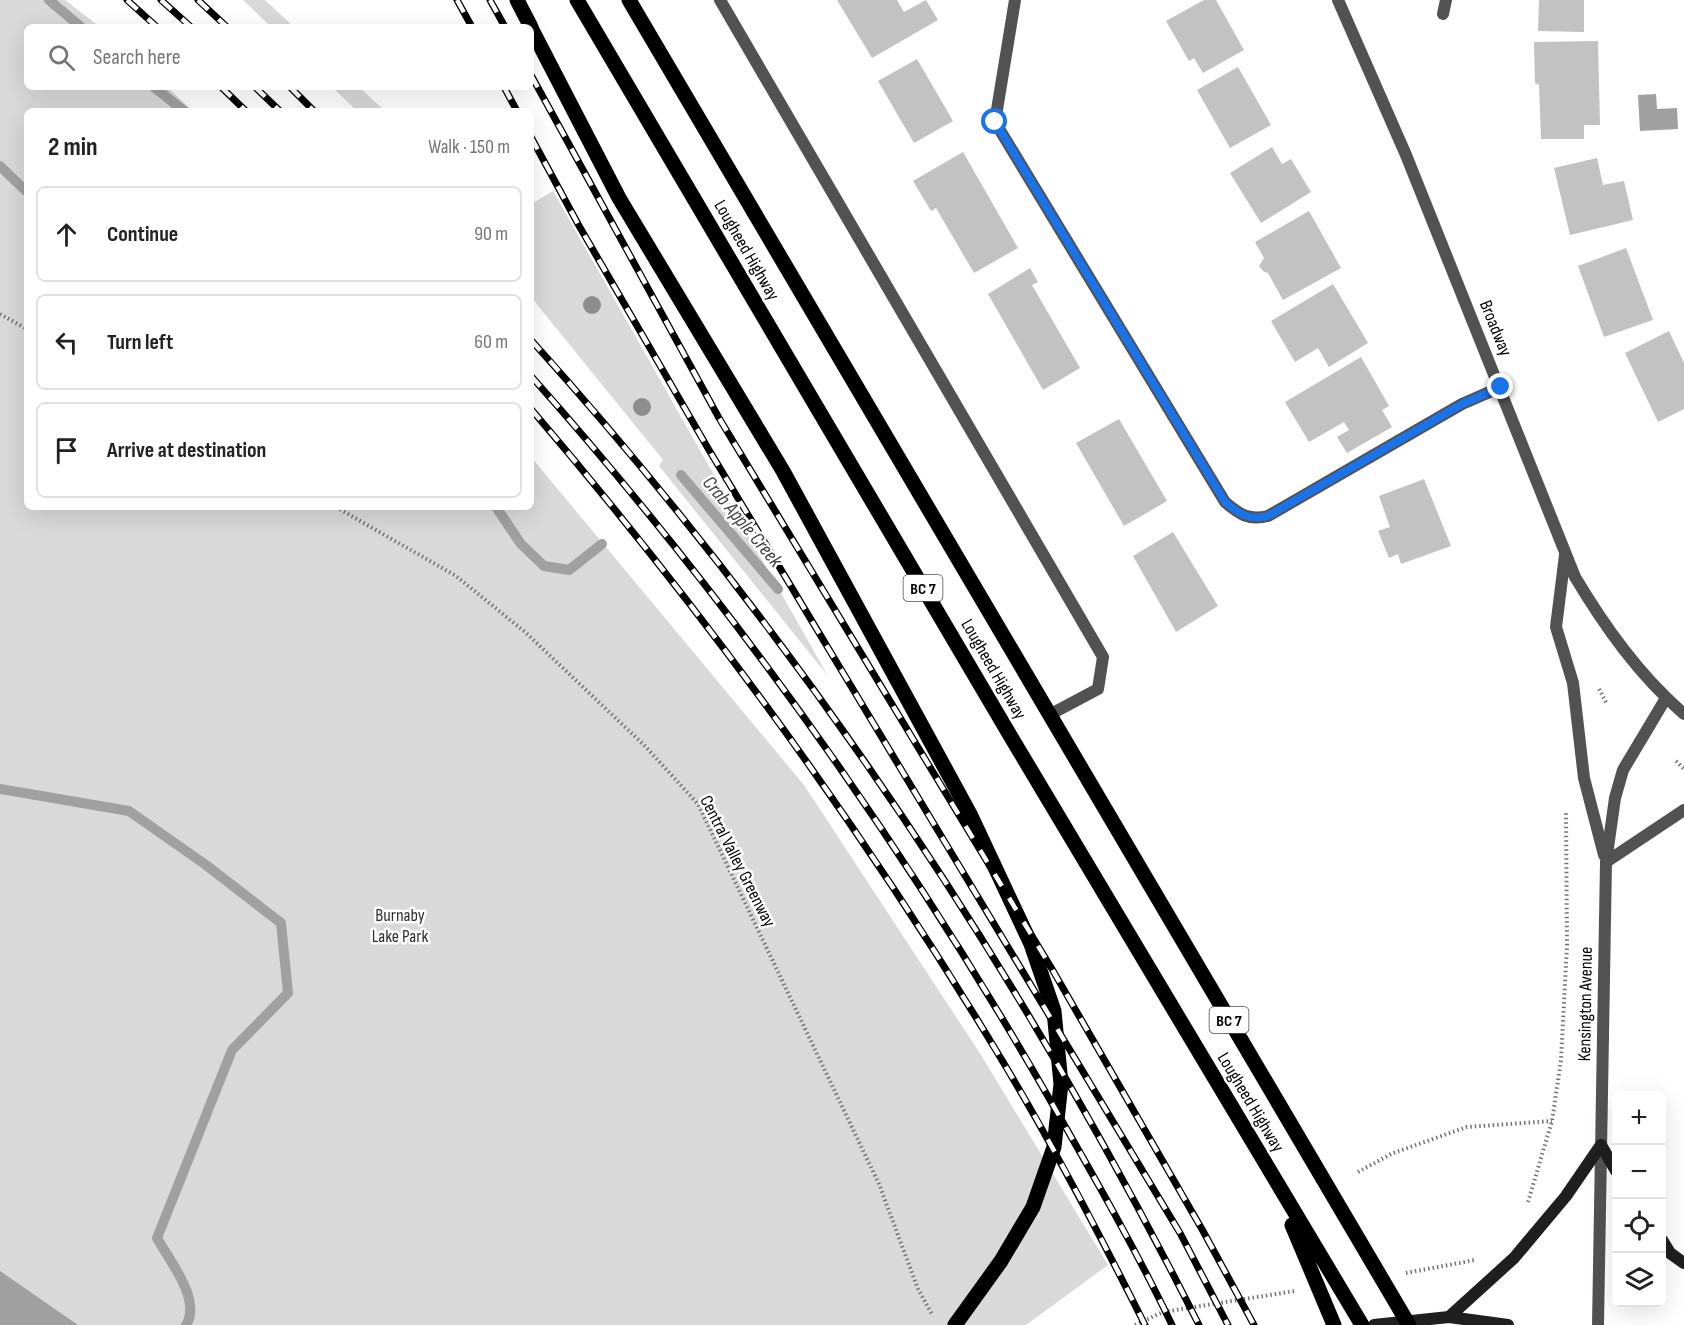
<!DOCTYPE html>
<meta charset="utf-8">
<style>
body{margin:0;font-family:"Sofia Sans Condensed",sans-serif;background:#f2f2f2;color:#222}
.controls{position:absolute;right:18px;bottom:18px;display:grid;overflow:hidden;border-radius:9px;box-shadow:0 6px 24px #0002}
.controls button{width:54px;height:54px;display:grid;place-items:center;padding:0;border:0;border-bottom:2px solid #e0e0e0;background:#fff;color:#222;font:30px sans-serif}
.stop{position:absolute;width:18px;height:18px;margin:-14px;border:4px solid #1a73e8;border-radius:50%;background:#fff}
.stop.end{background:#1a73e8;border-color:#fff;box-shadow:0 2px 6px #0008}
.list{margin:0;padding:0;list-style:none}
h2{display:flex;justify-content:space-between;align-items:center;height:78px;margin:0;padding:0 24px;font-size:26px}
h2 small{font-size:20px;font-weight:400;color:#767676}
.list li{display:grid;grid-template-columns:39px 1fr auto;gap:18px;align-items:center;box-sizing:border-box;height:96px;margin:0 12px 12px;padding:0 12px;border:2px solid #e0e0e0;border-radius:9px}
.list b{display:block;font-size:22px;white-space:nowrap}
.list em{font-size:20px;font-style:normal;color:#767676}
.icon{flex:none;width:33px;height:33px;fill:none;stroke:currentColor;stroke-width:2;stroke-linecap:round;stroke-linejoin:round}
.map{position:relative;flex:none;width:1684px;height:1325px;overflow:hidden}
.search{position:absolute;background:#fff;box-shadow:0 6px 24px #0002;left:24px;top:24px;width:510px;height:66px;display:flex;align-items:center;gap:15px;box-sizing:border-box;padding:0 21px;border-radius:9px;color:#767676;font-size:22px}
.panel{position:absolute;background:#fff;box-shadow:0 6px 24px #0002;left:24px;top:108px;width:510px;height:402px;border-radius:9px}
.map>svg:first-child{display:block}
</style>
<div class="map">
<svg width="1684" height="1325" viewBox="0 0 1684 1325">
<rect width="100%" height="100%" fill="#fff"/>
<!-- green -->
<path fill="#d9d9d9" d="M0 0H65L100 27H27V87H167L193 111H27V507H531V457L804 785 981 1055 1108 1265 1026 1325H0Z
M243 0H265L294 27H271Z
M332 87H359L385 111H357Z
M553 191 828 676 659 466 663 460 531 297V204Z"/>
<!-- water -->
<path fill="#a0a0a0" d="M1656 94 1657 109 1677 108 1678 129 1640 131 1638 95Z
M0 1271 78 1325H0Z"/>
<g fill="none" stroke-linecap="round" stroke-linejoin="round">
<!-- stream -->
<path stroke="#a0a0a0" stroke-width="10" d="M49 0 81 27
M154 87 184 111
M0 166 27 192
M681 475 778 589
M496 507 521 544 544 566 569 570 602 544
M0 789 129 811 206 865 281 923 288 993 232 1050 157 1238C169 1260 202 1300 186 1325"/>
</g>
<!-- building -->
<path fill="#c2c2c2" d="M837 0H897L904 12 926 0 938 20 872 58Z
M1204 0H1216L1244 50 1203 73 1194 58 1189 61 1166 21Z
M1539 0H1584V32L1538 31Z
M1598 41 1600 125H1584V139H1541L1539 85 1535 83 1534 42Z
M917 59 953 121 914 143 878 81Z
M1238 67 1271 125 1230 148 1197 90Z
M1272 147 1282 164 1291 159 1311 192 1261 223 1230 173Z
M963 152 1018 248 974 273 936 208 931 211 913 181Z
M1597 158 1603 185 1624 181 1633 220 1570 235 1554 168Z
M1309 211 1341 268 1283 300 1268 273 1264 272 1259 266 1264 258 1255 242Z
M1626 248 1653 320 1604 337 1578 266Z
M1030 268 1038 282 1032 285 1080 368 1043 390 988 294Z
M1333 284 1368 343 1329 367 1318 348 1295 362 1271 321Z
M1669 331 1684 363V409L1658 422 1625 353Z
M1361 357 1389 406 1382 410 1392 427 1347 453 1337 437 1349 430 1344 422 1309 442 1285 402Z
M1119 419 1167 501 1124 526 1076 443Z
M1424 479 1451 546 1401 564 1398 554 1389 558 1378 531 1390 527 1379 496Z
M1173 532 1218 606 1176 632 1133 556Z"/>
<g fill="none" stroke-linecap="round" stroke-linejoin="round">
<!-- path -->
<path stroke="#747474" stroke-width="4" stroke-dasharray="1.5 3" stroke-linecap="butt" d="M0 314 27 329
M336 507 456 576 525 632 644 745 698 804 879 1184 918 1289 933 1316
M1599 689 1607 704
M1676 761 1684 769
M1358 1172 1393 1153 1467 1127 1552 1121
M1528 1202 1552 1121 1561 1060 1567 945 1566 812
M1406 1273 1475 1260
M1135 1325 1163 1312 1295 1291"/>
<!-- service -->
<path stroke="#525252" stroke-width="12" d="M1015 0 995 122 1225 502C1239 514 1249 521 1268 516L1462 404 1501 387
M1443 14 1446 0"/>
<!-- minor -->
<path stroke="#525252" stroke-width="12" d="M720 0 1103 657 1098 689 1051 714"/>
<!-- tertiary -->
<path stroke="#525252" stroke-width="12" d="M1338 0 1406 155 1575 577C1605 627 1639 675 1684 714
M1565 555 1556 627 1573 683 1584 778 1604 855
M1606 862 1684 810
M1598 1325 1606 862 1615 798 1623 770 1666 698"/>
<!-- secondary -->
<path stroke="#1f1f1f" stroke-width="12" d="M1662 1240 1670 1253 1684 1263
M1449 1317 1514 1258 1566 1196 1601 1145 1616 1171
M1374 1325 1449 1317 1508 1325"/>
<!-- primary -->
<path stroke="#000" stroke-width="15" d="M517 0 531 27
M577 0 1011 737 1362 1325
M629 0 1409 1325
M531 28 619 198 783 471 970 814 1031 944 1054 1011 1061 1084 1054 1147 1033 1207 1001 1261 955 1325
M1292 1225 1334 1325"/>
<defs>
<path id="rail" d="M127 0 157 27
M161 0 191 27
M198 0 227 27
M457 0 472 27
M490 0 505 27
M531 75 719 418 1052 969 1203 1231 1254 1325
M221 87 246 111
M255 87 280 111
M290 87 314 111
M504 87 517 111
M531 137 578 224 709 450 1180 1233 1228 1325
M531 340C798 636 1020 970 1199 1325
M531 376C732 602 907 849 1057 1112 1097 1182 1137 1252 1172 1325
M531 409C702 609 858 822 994 1047 1049 1137 1098 1231 1145 1325"/>
</defs>
<!-- rail casing -->
<use href="#rail" stroke="#000" stroke-width="7"/>
<!-- rail -->
<use href="#rail" stroke="#fff" stroke-width="4.5" stroke-dasharray="14" stroke-linecap="butt"/>
</g>
<!-- trees -->
<g fill="#8d8d8d">
<circle cx="592" cy="305" r="9"/>
<circle cx="642" cy="407" r="9"/>
</g>
<g fill="none" stroke-linecap="round" stroke-linejoin="round">
<!-- route -->
<path stroke="#1a73e8" stroke-width="8" d="M995 122 1225 502C1239 514 1250 521 1268 516L1462 404 1501 387"/>
</g>
<g text-anchor="middle" stroke-width="5" stroke-linejoin="round" paint-order="stroke">
<!-- shield labels -->
<g fill="#fff" stroke="#4c4c4c" stroke-width="1.5">
<rect x="903.5" y="575" width="39" height="26" rx="4.5"/>
<rect x="1209.5" y="1007" width="39" height="26" rx="4.5"/>
</g>
<g font-size="16" font-weight="bold" fill="#000">
<text x="923" y="594">BC 7</text>
<text x="1229" y="1026">BC 7</text>
</g>
<!-- street labels -->
<g font-size="18" fill="#000" stroke="#fff">
<text transform="translate(747 250) rotate(60)" y="6">Lougheed Highway</text>
<text transform="translate(1496 328) rotate(68)" y="6">Broadway</text>
<text transform="translate(994 669) rotate(60)" y="6">Lougheed Highway</text>
<text transform="translate(738 861) rotate(63)" y="6">Central Valley Greenway</text>
<text transform="translate(1585 1004) rotate(-89)" y="6">Kensington Avenue</text>
<text transform="translate(1251 1102) rotate(59)" y="6">Lougheed Highway</text>
</g>
<!-- park labels -->
<g font-size="18" fill="#303030" stroke="#fff">
<text x="400" y="921">Burnaby<tspan x="400" dy="21">Lake Park</tspan></text>
</g>
<!-- water labels -->
<g font-size="20" font-style="italic" fill="#414141" stroke="#fff">
<text transform="translate(743 521) rotate(50)" y="7">Crab Apple Creek</text>
</g>
</g>
</svg>
<div class="controls">
<button>+</button>
<button>−</button>
<button><svg class="icon" aria-label="locate" viewBox="0 0 24 24"><circle cx="12" cy="12" r="6"/><path d="M12 2v4M12 18v4M2 12h4M18 12h4"/></svg></button>
<button><svg class="icon" aria-label="layers" viewBox="0 0 24 24"><path d="M12 4l9 5-9 5-9-5zM3 14l9 5 9-5"/></svg></button>
</div>
<div class="stop" style="left:995px;top:122px"></div>
<div class="stop end" style="left:1501px;top:387px"></div>
<div class="search"><svg class="icon" aria-label="search" viewBox="0 0 24 24"><circle cx="10" cy="10" r="6"/><path d="M15 15l6 6"/></svg>Search here</div>
<section class="panel">
<h2>2 min<small>Walk · 150 m</small></h2>
<ul class="list">
<li><svg class="icon" aria-label="ahead" viewBox="0 0 24 24"><path d="M12 20V5M6 11l6-6 6 6"/></svg><div><b>Continue</b></div><em>90 m</em></li>
<li><svg class="icon" aria-label="left" viewBox="0 0 24 24"><path d="M17 20v-9H6M10 6l-5 5 5 5"/></svg><div><b>Turn left</b></div><em>60 m</em></li>
<li><svg class="icon" aria-label="arrive" viewBox="0 0 24 24"><path d="M6 21V4h12l-3 4 3 4H6"/></svg><div><b>Arrive at destination</b></div></li>
</ul>
</section>
</div>
